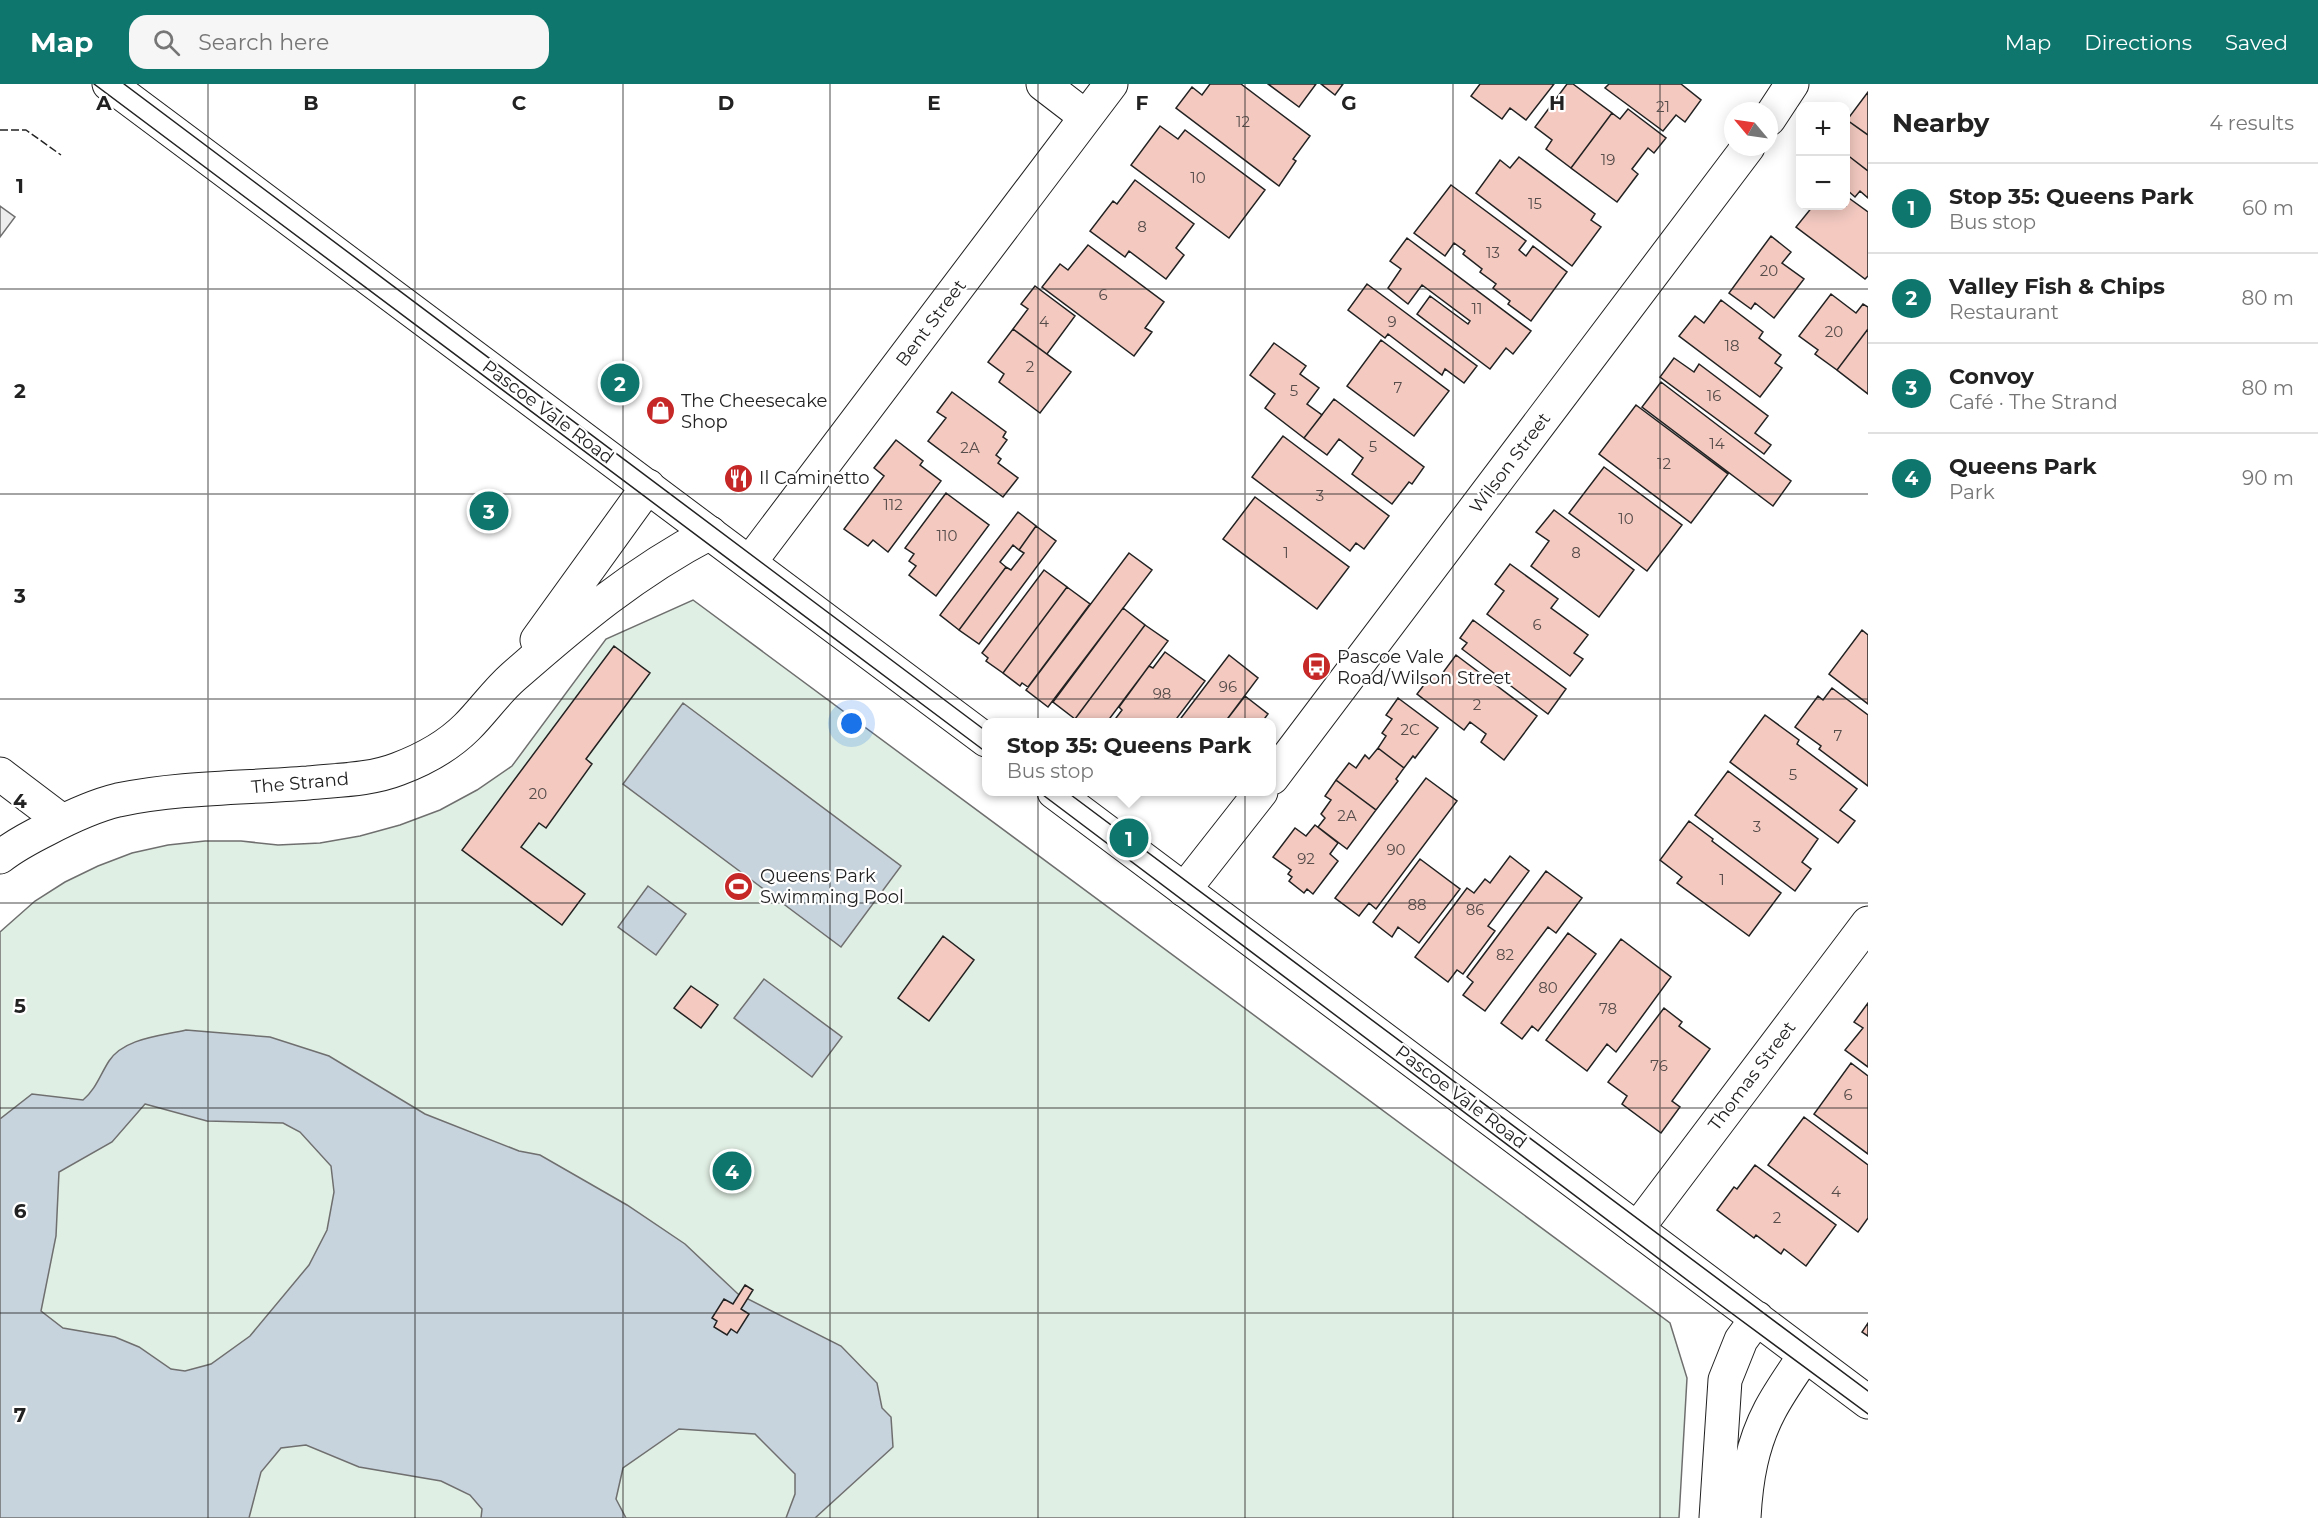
<!DOCTYPE html>
<meta charset="utf-8">
<style>
body{margin:0;font-family:Montserrat,sans-serif;background:#f6f6f6;color:#222}
.controls{position:absolute;right:18px;top:18px;display:grid;overflow:hidden;border-radius:12px;box-shadow:0 3px 15px #0003}
.controls button{width:54px;height:54px;display:grid;place-items:center;padding:0;border:0;border-bottom:2px solid #e0e0e0;background:#fff;color:#222;font:30px sans-serif}
.compass{position:absolute;left:1724px;top:18px;width:54px;height:54px;border-radius:50%;background:#fff;box-shadow:0 3px 15px #0003;rotate:299deg}
.you{position:absolute;left:852px;top:640px;width:21px;height:21px;margin:-15px;border:4px solid #fff;border-radius:50%;background:#1a73e8;box-shadow:0 0 0 9px #1a73e833}
.badge{display:grid;place-items:center;width:39px;height:39px;border-radius:50%;background:#0f766e;color:#fff;font-size:20px;font-weight:700}
.pin{position:absolute;translate:-50% -50%;border:3px solid #fff;box-shadow:0 2px 6px #0006}
.popup{position:absolute;left:982px;top:634px;width:294px;height:78px;box-sizing:border-box;display:grid;place-content:center;border-radius:12px;background:#fff;filter:drop-shadow(0 2px 4px #0005);font-size:20px;white-space:nowrap;color:#767676}
.popup b{font-size:22px;color:#222}
.popup::after{content:'';position:absolute;left:50%;top:100%;margin-left:-12px;border:12px solid transparent;border-top-color:#fff}
.list{margin:0;padding:0;list-style:none}
h2{display:flex;justify-content:space-between;align-items:center;height:78px;margin:0;padding:0 24px;font-size:26px}
h2 small{font-size:20px;font-weight:400;color:#767676}
.list li{display:grid;grid-template-columns:39px 1fr auto;gap:18px;align-items:center;box-sizing:border-box;height:90px;padding:0 24px;border-top:2px solid #e0e0e0}
.list b{display:block;font-size:22px;white-space:nowrap}
.list p{margin:0;font-size:20px;white-space:nowrap;color:#767676}
.list em{font-size:20px;font-style:normal;color:#767676}
.icon{flex:none;width:33px;height:33px;fill:none;stroke:currentColor;stroke-width:2;stroke-linecap:round;stroke-linejoin:round}
.map{position:relative;flex:none;width:1868px;height:1434px;overflow:hidden}
header{display:flex;align-items:center;gap:36px;box-sizing:border-box;height:84px;padding:0 30px;background:#0f766e;color:#fff}
header strong{font-size:28px}
nav{display:flex;gap:33px;margin-inline-start:auto;font-size:21px}
.search{width:420px;height:54px;background:#f6f6f6;display:flex;align-items:center;gap:15px;box-sizing:border-box;padding:0 21px;border-radius:18px;color:#767676;font-size:22px}
main{display:flex}
aside{flex:1;background:#fff}
.map>svg:first-child{display:block}
</style>
<header>
<strong>Map</strong>
<div class="search"><svg class="icon" aria-label="search" viewBox="0 0 24 24"><circle cx="10" cy="10" r="6"/><path d="M15 15l6 6"/></svg>Search here</div>
<nav><a>Map</a><a>Directions</a><a>Saved</a></nav>
</header>
<main>
<div class="map">
<svg width="1868" height="1434" viewBox="0 0 1868 1434">
<rect width="100%" height="100%" fill="#fff"/>
<!-- green -->
<path fill="#e0efe3" stroke="#6f6f6f" stroke-width="1.5" d="M693 516 1670 1239 1687 1294 1679 1434H0V848L35 817 65 798 98 782 132 769 168 761 205 757H241L278 761 320 759 360 752 400 741 440 726 477 706 512 682 606 555Z"/>
<!-- parking -->
<path fill="#ededed" stroke="#6f6f6f" stroke-width="1.5" d="M0 122 15 133 0 153Z"/>
<!-- water -->
<path fill="#c7d3dd" stroke="#6f6f6f" stroke-width="1.5" fill-rule="evenodd" d="M683 619 901 782 841 863 623 700Z
M648 802 686 830 656 871 618 843Z
M764 895 842 953 812 993 734 934Z
M186 946 270 953 329 972 425 1030 519 1067 540 1071 627 1121 685 1160 738 1210 841 1262 877 1299 882 1324 891 1333 893 1363 815 1434H786L795 1410V1390L755 1350 679 1345 623 1384 616 1415 626 1434H481L482 1425 470 1411 441 1397 359 1383 306 1361 281 1364 261 1388 249 1434H0V1035L32 1010 83 1016C96 1005 100 991 109 977 124 954 161 952 186 946ZM145 1020 207 1037 283 1039 300 1048 331 1082 334 1108 327 1146 309 1181 250 1252 211 1280 185 1287 171 1285 139 1263 115 1253 63 1244 41 1227 56 1152 59 1088 112 1058Z"/>
<!-- building -->
<path fill="#f3c9c0" stroke="#222" stroke-width="1.5" d="M1210 0H1241L1310 52 1293 75 1296 77 1279 102 1176 24 1192 3 1202 11Z
M1268 0H1316L1299 23Z
M1321 0H1343L1335 11Z
M1480 0H1554L1526 36 1510 24 1502 35 1471 12Z
M1567 0H1573L1612 29 1571 84 1546 65 1552 56 1535 43Z
M1609 0H1681L1701 16 1685 38 1676 31 1663 47 1605 4Z
M1868 8V51L1847 36Z
M1628 25 1666 54 1654 69 1648 64 1632 85 1638 90 1617 118 1571 84 1612 29 1620 35Z
M1847 36 1868 51V87L1846 70V38Z
M1160 42 1178 55 1185 46 1265 106 1229 154 1131 81Z
M1846 70 1868 87V114L1860 107 1855 113 1846 105Z
M1519 73 1595 130 1591 136 1601 143 1572 182 1476 109 1500 76 1510 84Z
M1135 96 1194 140 1176 164 1184 171 1166 195 1129 167 1125 173 1090 147 1113 117 1117 120Z
M1451 101 1526 157 1519 166 1526 172 1533 162 1567 188 1531 237 1508 220 1510 217 1493 204 1496 200 1480 188 1482 185 1463 170 1465 167 1454 159 1445 172 1414 149Z
M1846 112 1868 128V192L1865 195 1796 143 1813 122H1846Z
M1771 152 1791 168 1782 179 1804 195 1774 234 1755 219 1751 225 1729 209Z
M1407 154 1531 247 1513 270 1506 264 1490 285 1417 230 1430 212 1468 240 1470 237 1422 201 1408 220 1388 204 1401 185 1390 177Z
M1088 161 1164 218 1145 244 1152 248 1134 272 1042 203 1060 180 1068 186Z
M1367 200 1477 282 1464 299 1445 285 1442 291 1388 250 1385 254 1348 226Z
M1035 202 1075 232 1047 270 1013 245 1028 225 1021 220Z
M1831 210 1856 229 1863 220 1868 223V245L1837 286 1815 270 1818 266 1799 252Z
M1721 216 1763 248 1759 254 1781 271 1775 279 1782 284 1760 313 1679 252 1695 232 1704 239Z
M1013 245 1071 288 1040 329 999 298 1004 290 988 278Z
M1868 245V310L1837 286Z
M1381 256 1449 307 1414 352 1347 302Z
M1274 259 1306 282 1300 290 1319 304 1307 320 1322 331 1304 354 1265 324 1275 310 1250 291Z
M1674 274 1694 288 1699 280 1768 332 1755 349 1771 361 1764 370 1660 293Z
M1661 298 1791 397 1773 422 1642 323Z
M952 308 1006 348 1003 353 1007 356 996 371 1001 375 998 379 1018 394 1003 413 928 357 946 334 937 328Z
M1334 315 1424 383 1412 400 1409 398 1392 420 1352 390 1363 374 1339 355 1327 371 1304 354Z
M1636 321 1728 390 1691 439 1599 370Z
M1283 352 1389 432 1364 465 1356 459 1350 467 1252 393Z
M896 356 923 377 920 381 941 397 888 468 873 456 868 462 844 445 884 392 874 384Z
M1604 383 1682 441 1647 487 1569 429Z
M946 409 989 441 936 512 909 491 916 482 909 477 914 470 905 464Z
M1255 413 1349 483 1317 525 1223 455Z
M1554 426 1634 486 1599 533 1531 482 1549 457 1536 448Z
M1018 428 1036 442 1019 466 1013 461 1000 478 1006 483 959 546 940 531Z
M1036 442 1056 457 979 560 959 546 1006 483 1011 486 1024 469 1019 466Z
M1129 469 1152 486 1048 623 1026 606Z
M1510 480 1558 515 1551 524 1588 551 1574 569 1583 575 1570 592 1487 530 1504 507 1495 500Z
M1044 486 1067 503 1003 589 986 577 988 574 982 569Z
M1067 503 1090 520 1028 603 1022 599 1020 602 1003 589Z
M1123 524 1145 541 1075 635 1053 618Z
M1473 536 1566 605 1548 630 1462 565 1467 559 1460 554Z
M1145 541 1168 557 1107 638H1080L1075 635Z
M1862 546 1868 551V620L1829 590Z
M614 562 650 589 586 675 592 680 546 744 539 739 521 763 585 810 562 841 462 766Z
M1165 568 1205 597 1174 638H1113L1122 626 1119 623 1149 582 1153 584Z
M1229 571 1258 594 1225 638H1178Z
M1456 571 1537 632 1504 676 1481 658 1486 650 1470 638 1464 646 1417 610 1433 589 1439 594Z
M1832 604 1868 631V702L1819 665 1821 662 1795 643 1818 612 1823 616Z
M1245 612 1268 630 1262 638H1225Z
M1398 614 1438 644 1415 674 1413 672 1404 684 1378 664 1386 652 1382 649 1392 635 1386 631Z
M1765 631 1799 656 1797 660 1857 705 1840 726 1855 737 1838 759 1730 678Z
M1378 664 1404 684 1396 695 1398 697 1376 726 1336 696 1349 679 1356 684 1365 671 1369 675Z
M1728 687 1818 755 1802 778 1811 785 1795 807 1695 731Z
M1426 694 1457 717 1376 825 1369 819 1359 832 1335 814Z
M1336 696 1376 726 1347 765 1318 743 1325 734 1321 730 1331 716 1325 712Z
M1689 737 1713 755 1712 757 1781 809 1749 852 1677 799 1682 793 1660 776Z
M1315 741 1338 759 1330 770 1338 777 1313 810 1307 805 1304 809 1289 797 1292 793 1288 790 1291 786 1273 773 1295 744 1306 752Z
M1510 772 1529 787 1488 842 1495 847 1463 890 1457 886 1448 898 1415 873 1467 804 1474 809 1485 795 1490 799Z
M1420 775 1460 805 1419 859 1398 843 1392 853 1373 838Z
M1546 787 1582 814 1556 849 1548 843 1485 927 1463 911 1473 898 1467 893Z
M1568 849 1596 870 1538 947 1532 942 1522 955 1501 939Z
M943 852 974 876 929 937 898 914Z
M1621 855 1671 893 1616 968 1607 960 1587 987 1546 956Z
M691 902 718 921 701 944 674 924Z
M1868 919V983L1845 966 1863 944 1854 938Z
M1664 924 1682 938 1679 942 1710 965 1672 1017 1680 1023 1661 1049 1622 1020 1627 1012 1608 998Z
M1851 979 1868 992V1070L1814 1030Z
M1804 1033 1868 1081V1134L1858 1148 1768 1081Z
M1755 1081 1836 1141 1806 1182 1784 1165 1781 1170 1756 1151 1754 1154 1717 1126 1734 1103 1737 1105Z
M745 1201 753 1206 741 1225 749 1230 737 1249 731 1245 727 1251 714 1243 717 1237 712 1234 724 1215 733 1220Z
M1868 1239V1252L1862 1248Z"/>
<g fill="none" stroke-linecap="round" stroke-linejoin="round">
<defs>
<path id="minor" d="M1043 0 1086 33
M1769 35 1792 0
M750 478 1111 0
M537 556 648 402
M0 690 62 737
M1272 694 1748 63
M0 773C14 762 31 753 47 745 70 733 93 722 118 716 180 703 245 704 308 699 337 696 370 696 398 685 422 676 448 662 467 643 483 627 496 608 513 593 577 537 635 488 710 449
M1184 806 1261 708
M1637 1145 1868 839"/>
<path id="major" d="M109 0 986 656
M1054 708 1868 1318
M1716 1434 1725 1296 1741 1256 1757 1234
M1744 1434C1746 1396 1752 1360 1770 1326 1780 1307 1793 1289 1805 1271"/>
</defs>
<!-- minor casing -->
<use href="#minor" stroke="#222" stroke-width="35"/>
<!-- major casing -->
<use href="#major" stroke="#222" stroke-width="35"/>
<!-- minor -->
<use href="#minor" stroke="#fff" stroke-width="33"/>
<!-- major -->
<use href="#major" stroke="#fff" stroke-width="33"/>
<!-- tram -->
<path stroke="#222" stroke-width="1.5" d="M94 0 986 668
M124 0 986 647
M1039 708 1711 1214 1868 1330
M1067 708 1868 1307"/>
<!-- fence -->
<path stroke="#222" stroke-width="1.5" stroke-dasharray="8 3" stroke-linecap="butt" d="M0 46H26L61 71"/>
</g>
<!-- grid -->
<path fill="none" stroke="#222" stroke-width="1.5" stroke-opacity="0.55" d="M208 0V1434M415 0V1434M623 0V1434M830 0V1434M1038 0V1434M1245 0V1434M1453 0V1434M1660 0V1434M0 205H1868M0 410H1868M0 615H1868M0 819H1868M0 1024H1868M0 1229H1868"/>
<!-- icons -->
<defs>
<symbol id="shop-disc" viewBox="-11 -11 22 22"><circle r="9.5" fill="#c62828" stroke="#fff"/><path d="M-5-2.5h2.3a2.7 3.5 0 0 1 5.4 0H5L5.5 6h-11ZM-1.5-2.5h3a1.5 2.3 0 0 0-3 0Z" fill="#fff"/></symbol>
<symbol id="restaurant-disc" viewBox="-11 -11 22 22"><circle r="9.5" fill="#c62828" stroke="#fff"/><path d="M-5-6h1v4h1v-4h1v4h1v-4h1v5L-1.5 .5V6h-2V.5L-5-1ZM5-6V6H3V1.5H1.5Q1.5-4 5-6Z" fill="#fff"/></symbol>
<symbol id="bus-disc" viewBox="-11 -11 22 22"><circle r="9.5" fill="#c62828" stroke="#fff"/><path d="M-5-6H5V4H4V6H2V4H-2V6H-4V4H-5ZM-3.5-4V0h7V-4ZM-3.5 1.2v1.5H-2V1.2ZM2 1.2v1.5H3.5V1.2Z" fill="#fff"/></symbol>
<symbol id="stadium-disc" viewBox="-11 -11 22 22"><circle r="9.5" fill="#c62828" stroke="#fff"/><path d="M0-5a6.5 5 0 1 0 0 10a6.5 5 0 1 0 0-10ZM-3.5-1.8h7v3.6h-7Z" fill="#fff"/></symbol>
</defs>
<g fill-rule="evenodd">
<use href="#shop-disc" x="644" y="310" width="33" height="33"/>
<use href="#restaurant-disc" x="722" y="378" width="33" height="33"/>
<use href="#bus-disc" x="1300" y="566" width="33" height="33"/>
<use href="#stadium-disc" x="722" y="786" width="33" height="33"/>
</g>
<g text-anchor="middle" stroke-width="4.5" stroke-linejoin="round" paint-order="stroke">
<!-- number labels -->
<g font-size="15" fill="#564c4a">
<text x="1663" y="28">21</text>
<text x="1243" y="43">12</text>
<text x="1608" y="81">19</text>
<text x="1198" y="99">10</text>
<text x="1535" y="125">15</text>
<text x="1142" y="148">8</text>
<text x="1493" y="174">13</text>
<text x="1769" y="192">20</text>
<text x="1103" y="216">6</text>
<text x="1477" y="230">11</text>
<text x="1044" y="243">4</text>
<text x="1392" y="243">9</text>
<text x="1834" y="253">20</text>
<text x="1732" y="267">18</text>
<text x="1030" y="288">2</text>
<text x="1398" y="309">7</text>
<text x="1294" y="312">5</text>
<text x="1714" y="317">16</text>
<text x="1717" y="365">14</text>
<text x="1373" y="368">5</text>
<text x="970" y="369">2A</text>
<text x="1664" y="385">12</text>
<text x="1320" y="417">3</text>
<text x="893" y="426">112</text>
<text x="1626" y="440">10</text>
<text x="947" y="457">110</text>
<text x="1286" y="474">1</text>
<text x="1576" y="474">8</text>
<text x="1537" y="546">6</text>
<text x="1228" y="608">96</text>
<text x="1162" y="615">98</text>
<text x="1477" y="626">2</text>
<text x="1410" y="651">2C</text>
<text x="1838" y="657">7</text>
<text x="1793" y="696">5</text>
<text x="538" y="715">20</text>
<text x="1347" y="737">2A</text>
<text x="1757" y="748">3</text>
<text x="1396" y="771">90</text>
<text x="1306" y="780">92</text>
<text x="1722" y="801">1</text>
<text x="1417" y="826">88</text>
<text x="1475" y="831">86</text>
<text x="1505" y="876">82</text>
<text x="1548" y="909">80</text>
<text x="1608" y="930">78</text>
<text x="1659" y="987">76</text>
<text x="1848" y="1016">6</text>
<text x="1836" y="1113">4</text>
<text x="1777" y="1139">2</text>
</g>
<!-- street labels -->
<g font-size="18" fill="#222" stroke="#fff">
<text transform="translate(931 239) rotate(-53)" y="6">Bent Street</text>
<text transform="translate(548 328) rotate(37)" y="6">Pascoe Vale Road</text>
<text transform="translate(1510 379) rotate(-53)" y="6">Wilson Street</text>
<text transform="translate(300 699) rotate(-5)" y="6">The Strand</text>
<text transform="translate(1752 992) rotate(-53)" y="6">Thomas Street</text>
<text transform="translate(1461 1013) rotate(37)" y="6">Pascoe Vale Road</text>
</g>
<!-- poi labels -->
<g font-size="18" fill="#222" stroke="#fff" text-anchor="start">
<text x="681" y="323">The Cheesecake<tspan x="681" dy="21">Shop</tspan></text>
<text x="759" y="400">Il Caminetto</text>
<text x="1337" y="579">Pascoe Vale<tspan x="1337" dy="21">Road/Wilson Street</tspan></text>
<text x="760" y="798">Queens Park<tspan x="760" dy="21">Swimming Pool</tspan></text>
</g>
</g>
<g font-size="20" text-anchor="middle" font-weight="bold" fill="#222" stroke="#fff" stroke-width="4.5" stroke-linejoin="round" paint-order="stroke">
<text x="104" y="26">A</text>
<text x="311" y="26">B</text>
<text x="519" y="26">C</text>
<text x="726" y="26">D</text>
<text x="934" y="26">E</text>
<text x="1142" y="26">F</text>
<text x="1349" y="26">G</text>
<text x="1557" y="26">H</text>
<text x="20" y="109">1</text>
<text x="20" y="314">2</text>
<text x="20" y="519">3</text>
<text x="20" y="724">4</text>
<text x="20" y="929">5</text>
<text x="20" y="1134">6</text>
<text x="20" y="1338">7</text>
</g>
</svg>
<div class="controls">
<button>+</button>
<button>−</button>
</div>
<svg class="compass" viewBox="-18 -18 36 36"><path d="M0-13l5 13h-10z" fill="#e53935"/><path d="M0 13l5-13h-10z" fill="#767676"/></svg>
<div class="you"></div>
<div class="pin badge" style="left:1129px;top:754px">1</div>
<div class="popup"><b>Stop 35: Queens Park</b>Bus stop</div>
<div class="pin badge" style="left:620px;top:299px">2</div>
<div class="pin badge" style="left:489px;top:427px">3</div>
<div class="pin badge" style="left:732px;top:1087px">4</div>
</div>
<aside>
<h2>Nearby<small>4 results</small></h2>
<ul class="list">
<li><span class="badge">1</span><div><b>Stop 35: Queens Park</b><p>Bus stop</p></div><em>60 m</em></li>
<li><span class="badge">2</span><div><b>Valley Fish &amp; Chips</b><p>Restaurant</p></div><em>80 m</em></li>
<li><span class="badge">3</span><div><b>Convoy</b><p>Café · The Strand</p></div><em>80 m</em></li>
<li><span class="badge">4</span><div><b>Queens Park</b><p>Park</p></div><em>90 m</em></li>
</ul>
</aside>
</main>
